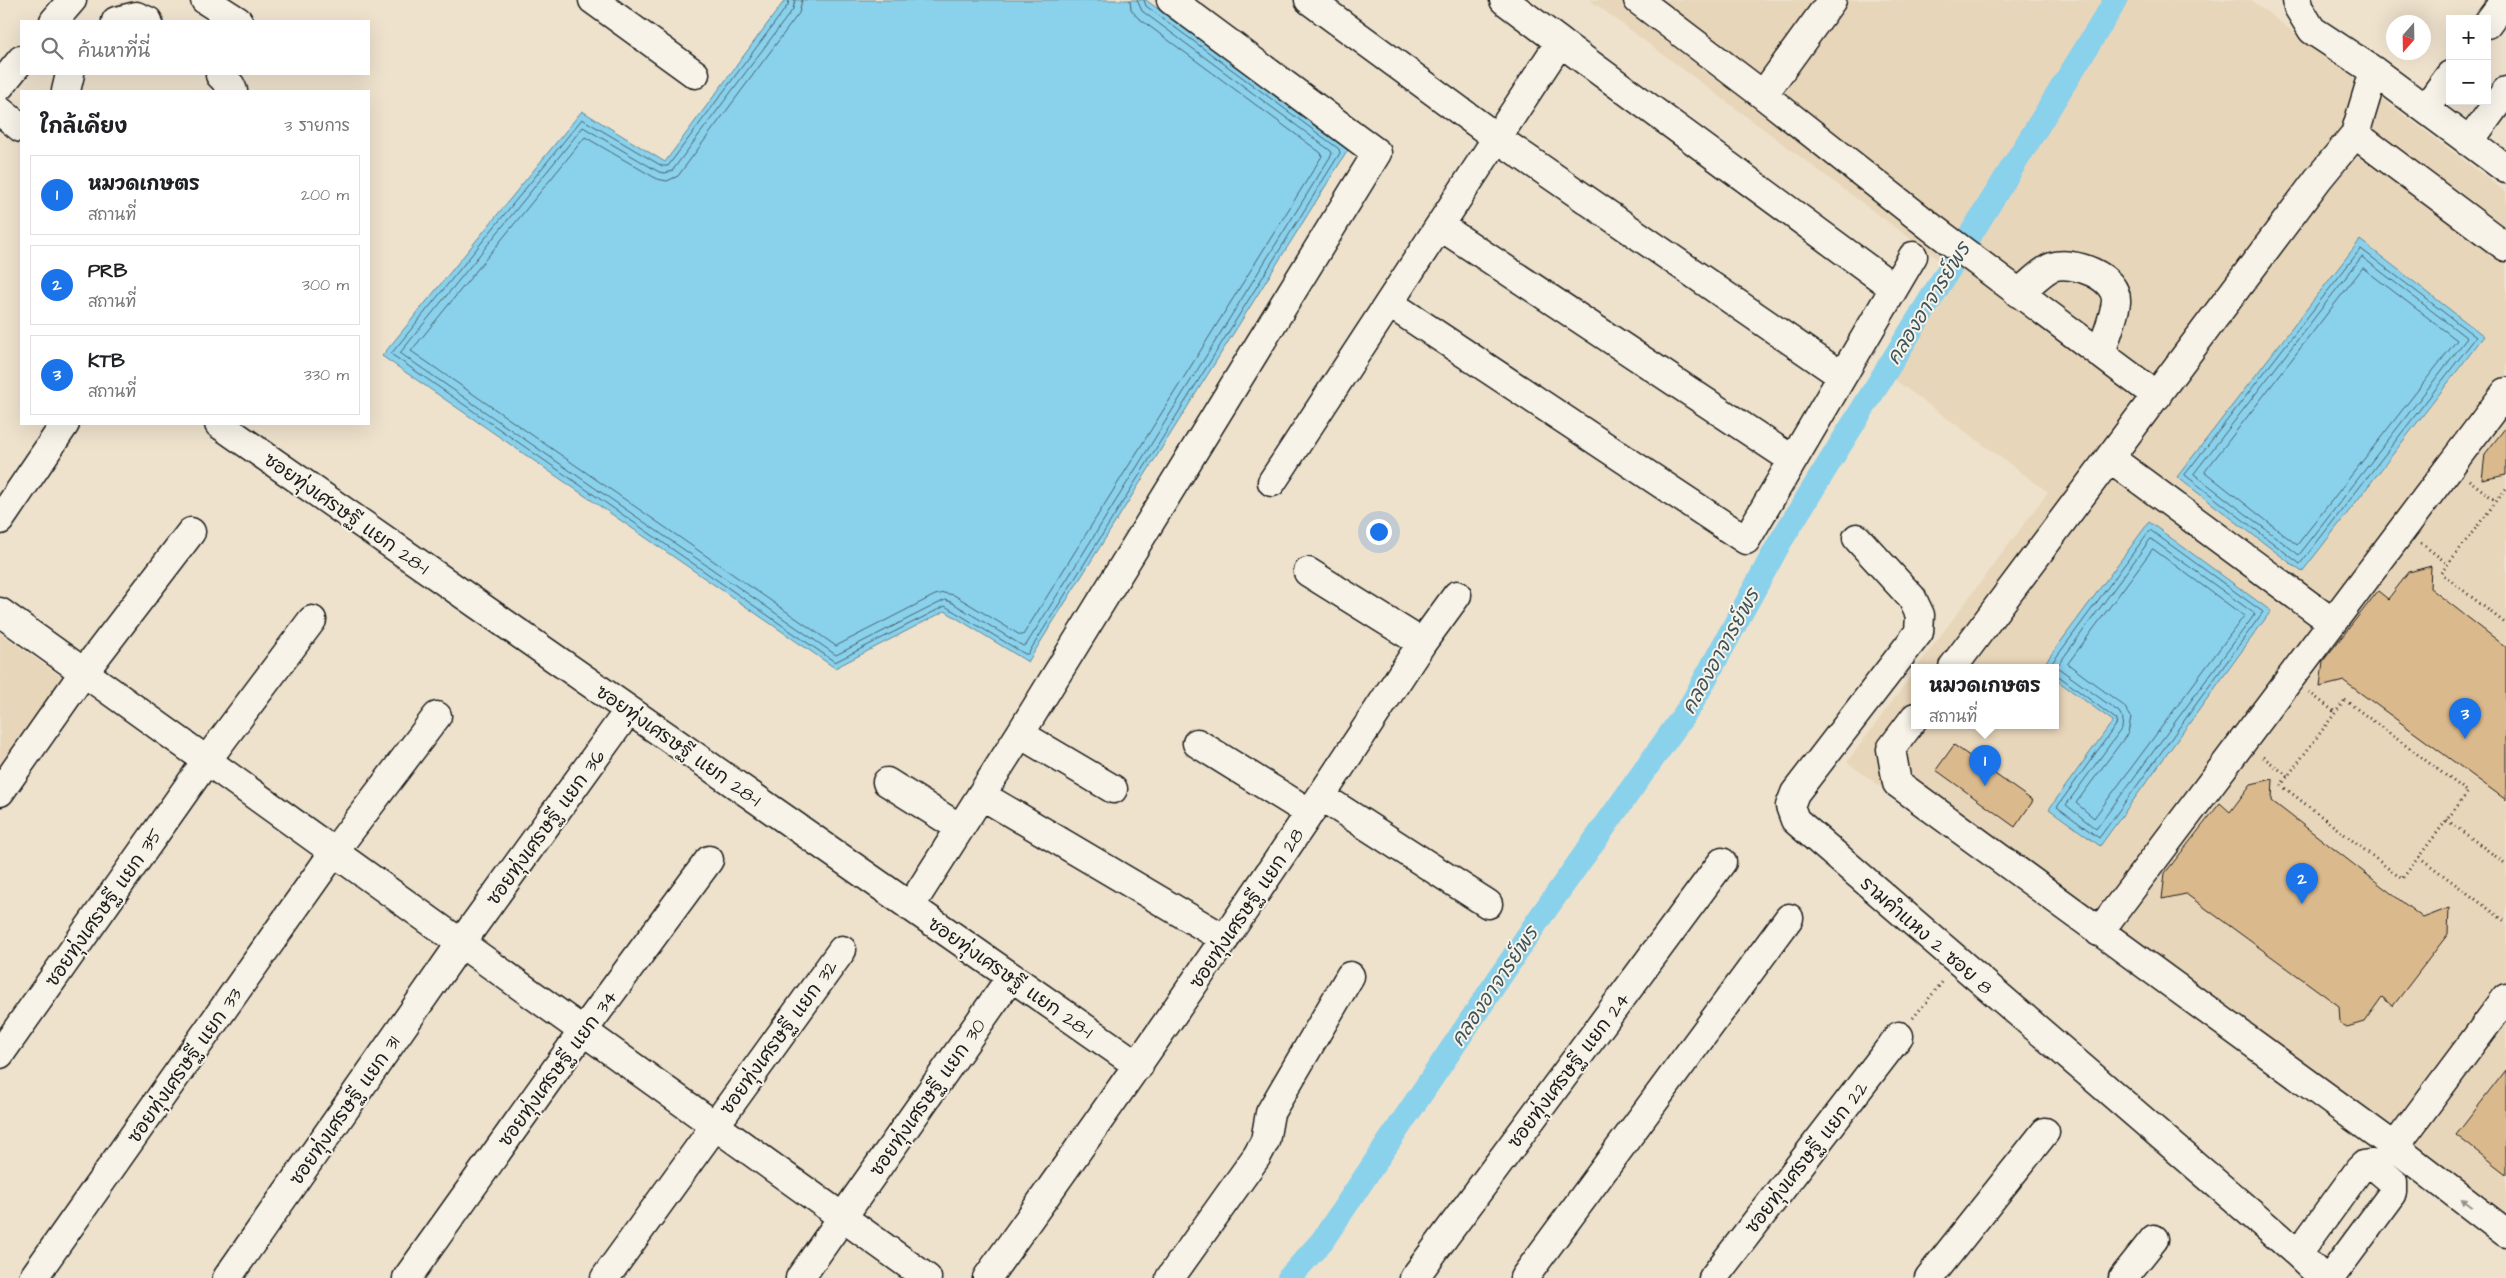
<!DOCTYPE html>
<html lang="th">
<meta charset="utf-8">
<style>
body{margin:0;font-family:"Architects Daughter","Playpen Sans Thai",sans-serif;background:#f6f6f6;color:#202124}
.controls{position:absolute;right:15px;top:15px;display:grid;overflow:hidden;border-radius:0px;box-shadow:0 5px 20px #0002}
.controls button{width:45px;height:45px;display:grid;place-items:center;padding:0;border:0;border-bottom:1px solid #e0e0e0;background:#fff;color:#202124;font:25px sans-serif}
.compass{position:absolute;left:2386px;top:15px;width:45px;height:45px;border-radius:50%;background:#fff;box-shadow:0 5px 20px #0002;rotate:200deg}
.you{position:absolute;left:1378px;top:531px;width:18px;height:18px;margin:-12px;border:4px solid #fff;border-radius:50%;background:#1a73e8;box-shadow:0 0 0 8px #1a73e833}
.badge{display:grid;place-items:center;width:32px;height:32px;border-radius:50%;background:#1a73e8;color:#fff;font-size:16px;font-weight:700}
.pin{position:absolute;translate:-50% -41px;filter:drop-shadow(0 1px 2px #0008)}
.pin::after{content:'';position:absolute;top:26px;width:18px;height:15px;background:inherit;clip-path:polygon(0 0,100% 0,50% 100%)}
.popup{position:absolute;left:1911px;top:664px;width:148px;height:65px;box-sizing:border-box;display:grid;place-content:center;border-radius:0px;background:#fff;filter:drop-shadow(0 1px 4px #0005);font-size:16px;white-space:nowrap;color:#757577}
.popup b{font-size:19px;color:#202124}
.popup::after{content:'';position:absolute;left:50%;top:100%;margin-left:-10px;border:10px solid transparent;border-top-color:#fff}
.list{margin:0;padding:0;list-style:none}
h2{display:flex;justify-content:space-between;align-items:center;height:65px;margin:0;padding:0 20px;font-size:21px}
h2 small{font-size:16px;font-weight:400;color:#757577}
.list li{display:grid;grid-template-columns:32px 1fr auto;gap:15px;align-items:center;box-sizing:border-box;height:80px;margin:0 10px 10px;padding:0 10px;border:1px solid #e0e0e0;border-radius:0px}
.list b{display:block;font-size:19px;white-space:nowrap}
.list p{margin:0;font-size:16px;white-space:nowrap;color:#757577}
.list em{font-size:16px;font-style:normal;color:#757577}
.icon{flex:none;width:28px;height:28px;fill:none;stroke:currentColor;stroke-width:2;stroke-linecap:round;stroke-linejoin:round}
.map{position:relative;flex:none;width:2506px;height:1278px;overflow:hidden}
.search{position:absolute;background:#fff;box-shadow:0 5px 20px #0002;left:20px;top:20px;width:350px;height:55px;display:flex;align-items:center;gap:12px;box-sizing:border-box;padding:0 18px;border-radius:0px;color:#757577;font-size:19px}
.panel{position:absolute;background:#fff;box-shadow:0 5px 20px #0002;left:20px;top:90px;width:350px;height:335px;border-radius:0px}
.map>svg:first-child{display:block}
</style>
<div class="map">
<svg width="2506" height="1278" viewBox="0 0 2506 1278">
<rect width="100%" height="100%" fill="#eee2cd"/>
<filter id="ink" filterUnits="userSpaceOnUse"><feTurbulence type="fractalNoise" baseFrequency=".02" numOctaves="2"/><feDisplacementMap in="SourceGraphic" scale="10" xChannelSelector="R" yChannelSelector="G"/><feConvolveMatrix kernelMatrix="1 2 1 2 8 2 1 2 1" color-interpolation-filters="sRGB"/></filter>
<g filter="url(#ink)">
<!-- built -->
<path fill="#e8d6ba" d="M1590 0H2251L2506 192V1249L1847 762 1915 671V725H2055V667H1917L2048 492 1892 378 1959 275Z
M0 633 66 680 0 773Z"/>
<!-- water -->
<path fill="#8ad1ec" stroke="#5e8999" d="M785 0H1146L1348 150 1028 662 945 611 835 668 382 356 582 111 665 162Z
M2360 240 2484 336 2302 572 2177 477Z
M2149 522 2271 611 2100 846 2049 809 2113 721 2055 679V667H2042Z"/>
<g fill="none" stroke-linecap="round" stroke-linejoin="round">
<!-- shore -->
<path stroke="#48646f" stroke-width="1" d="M789 0 788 5 668 166H662L582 119 391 354 835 662 945 606 1025 654H1028L1340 153 1339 149 1146 6 1144 0
M795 0 793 9 672 171 665 173 659 172 583 127 400 353 836 655 945 600 951 602 1023 646 1026 645 1332 154 1331 151 1142 11 1137 0
M802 0 799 13 678 176 667 181 657 179 585 137 411 351 836 646 935 595 944 593 954 595 1020 635H1023L1322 156 1321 153 1137 17 1131 9 1130 0
M2361 249 2476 337 2300 564 2185 475Z
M2362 257 2467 338 2299 555 2194 474Z
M2363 268 2457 340 2297 545 2205 472Z
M2151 539 2255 614 2096 829 2066 805 2122 728 2123 719 2119 712 2057 667Z
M2153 549 2244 616 2094 818 2076 803 2128 733 2131 717 2124 706 2068 664Z
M2049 667 2150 530 2263 612 2099 838 2057 807 2116 725 2117 720 2060 677 2055 676"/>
<!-- canal -->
<path stroke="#8ad1ec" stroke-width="24" d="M1289 1278 1322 1241 1541 916 1691 705 1780 542 2116 0"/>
</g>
<!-- building -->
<path fill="#dab98d" stroke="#1c1c1c" d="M2506 427V475L2482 480 2485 454Z
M2431 566 2430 588 2506 647V800L2344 681 2320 687 2323 661 2378 591 2388 599 2409 572Z
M1954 745 2033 801 2015 827 1936 770Z
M2273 779 2272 801 2423 918 2449 908 2448 934 2393 1006 2382 997 2364 1022 2347 1027 2340 1023 2339 1006 2186 894 2162 899 2165 873 2220 803 2230 812 2251 784Z
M2506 1070V1174L2456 1135Z"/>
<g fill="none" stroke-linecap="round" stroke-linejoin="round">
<defs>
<path id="minor" d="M205 0 238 21
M593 0 695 74
M1309 0 1497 138 1560 42 1504 0
M1638 0 1763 95 1931 227 2157 396
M2297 0 2298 7 2312 30 2374 71 2506 169
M54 21 72 0
M116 21 136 16 148 21
M2487 24 2505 0
M1560 42 1894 288
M220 75 231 86 233 91
M0 86 21 60
M66 91 70 74
M1763 95 1832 0
M2425 109 2450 75
M0 111 21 128
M2355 134 2506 247
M2469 142 2506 91
M1440 226 1793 460
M2018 293C2027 287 2043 270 2052 267 2072 260 2118 276 2116 302 2114 319 2105 338 2101 354
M1389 303 1746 540 1913 256
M219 424 1139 1066
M2110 458 2332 622
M1272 482 1497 138 1842 376
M0 520 65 424
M1857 538 1912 598 1920 615 1919 632 1795 793 1790 806 1795 820 2298 1254 2323 1278
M1422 643 1457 595
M1953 667 2318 179 2355 134 2374 71
M1915 717 1891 749 1897 783 2388 1142 2506 1233
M1020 734 1113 789
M1197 743 1310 813
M887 782 960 828
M0 792 84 672 191 532
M981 795 1225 939
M1322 797 1488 904
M910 907 1020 734 1377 153 1171 0
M2099 932 2506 392
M0 1054 207 760 312 620
M2394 1148 2506 998
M2298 1254 2359 1170 2364 1165 2372 1164 2393 1182V1193L2330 1278
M33 1278 334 852 437 716
M227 1278 461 943 629 710
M407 1278 583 1031 709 860
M605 1278 842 950
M800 1278 1011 977
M987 1278C1137 1069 1282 858 1422 643L1308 572
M1170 1278 1257 1156 1265 1141 1270 1113 1350 976
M1414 1278 1722 862
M1524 1278 1789 918
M1713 1278 1899 1036
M1929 1278 2045 1132
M2123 1278 2154 1239"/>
<path id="major" d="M0 612 927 1278"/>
</defs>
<!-- minor casing -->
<use href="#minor" stroke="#1c1c1c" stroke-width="31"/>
<!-- major casing -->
<use href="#major" stroke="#1c1c1c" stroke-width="31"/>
<!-- path -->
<path stroke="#1c1c1c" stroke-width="3" stroke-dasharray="1 4" stroke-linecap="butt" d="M2469 480 2496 501
M2506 489 2441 573 2506 624
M2421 543 2448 564
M2309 692 2336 713
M2345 700 2468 792 2402 879 2281 785Z
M2263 757 2288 776
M2447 820 2506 864
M2419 857 2506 922
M1913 1018 1944 980"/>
<!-- minor -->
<use href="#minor" stroke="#f7f3e8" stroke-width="28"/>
<!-- major -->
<use href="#major" stroke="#f7f3e8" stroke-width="28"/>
</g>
<!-- one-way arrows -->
<defs><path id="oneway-solid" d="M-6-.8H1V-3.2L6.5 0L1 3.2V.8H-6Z" transform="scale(1.25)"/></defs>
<use fill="#94928c" href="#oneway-solid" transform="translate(2467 1203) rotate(-143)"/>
</g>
<g text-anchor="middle" stroke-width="4" stroke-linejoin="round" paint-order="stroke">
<!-- street labels -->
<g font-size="19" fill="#1c1c1c" stroke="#f7f3e8">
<text transform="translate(347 513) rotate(35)" y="7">ซอยทุ่งเศรษฐี แยก 28-1</text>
<text transform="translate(679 745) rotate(35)" y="7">ซอยทุ่งเศรษฐี แยก 28-1</text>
<text transform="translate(545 827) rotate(-54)" y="7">ซอยทุ่งเศรษฐี แยก 36</text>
<text transform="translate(103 907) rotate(-55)" y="7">ซอยทุ่งเศรษฐี แยก 35</text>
<text transform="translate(1246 908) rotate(-56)" y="7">ซอยทุ่งเศรษฐี แยก 28</text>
<text transform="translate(1927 935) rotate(41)" y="7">รามคำแหง 2 ซอย 8</text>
<text transform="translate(1011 977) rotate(35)" y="7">ซอยทุ่งเศรษฐี แยก 28-1</text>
<text transform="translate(778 1037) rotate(-54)" y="7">ซอยทุ่งเศรษฐี แยก 32</text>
<text transform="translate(184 1065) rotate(-55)" y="7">ซอยทุ่งเศรษฐี แยก 33</text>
<text transform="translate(557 1068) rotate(-54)" y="7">ซอยทุ่งเศรษฐี แยก 34</text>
<text transform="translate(1568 1070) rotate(-53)" y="7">ซอยทุ่งเศรษฐี แยก 24</text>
<text transform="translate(927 1097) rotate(-55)" y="7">ซอยทุ่งเศรษฐี แยก 30</text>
<text transform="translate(344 1110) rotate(-55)" y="7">ซอยทุ่งเศรษฐี แยก 31</text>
<text transform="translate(1806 1157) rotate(-52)" y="7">ซอยทุ่งเศรษฐี แยก 22</text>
</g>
<!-- water labels -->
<g font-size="20" font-style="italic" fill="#3d525a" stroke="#f7f3e8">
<text transform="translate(1928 303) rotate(-58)" y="7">คลองอาจารย์พร</text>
<text transform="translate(1720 651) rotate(-61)" y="7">คลองอาจารย์พร</text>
<text transform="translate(1494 986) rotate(-56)" y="7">คลองอาจารย์พร</text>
</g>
</g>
</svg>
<div class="controls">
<button>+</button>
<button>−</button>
</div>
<svg class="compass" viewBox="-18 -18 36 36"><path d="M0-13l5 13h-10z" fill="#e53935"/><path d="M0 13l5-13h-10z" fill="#757577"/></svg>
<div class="you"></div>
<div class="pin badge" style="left:1985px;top:786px">1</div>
<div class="popup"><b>หมวดเกษตร</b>สถานที่</div>
<div class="pin badge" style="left:2302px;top:904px">2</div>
<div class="pin badge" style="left:2465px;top:739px">3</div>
<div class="search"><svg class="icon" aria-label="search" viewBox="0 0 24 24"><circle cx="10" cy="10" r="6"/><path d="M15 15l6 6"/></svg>ค้นหาที่นี่</div>
<section class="panel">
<h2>ใกล้เคียง<small>3 รายการ</small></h2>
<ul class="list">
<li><span class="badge">1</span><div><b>หมวดเกษตร</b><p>สถานที่</p></div><em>200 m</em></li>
<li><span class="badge">2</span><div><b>PRB</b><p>สถานที่</p></div><em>300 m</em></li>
<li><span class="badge">3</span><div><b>KTB</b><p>สถานที่</p></div><em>330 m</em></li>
</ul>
</section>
</div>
